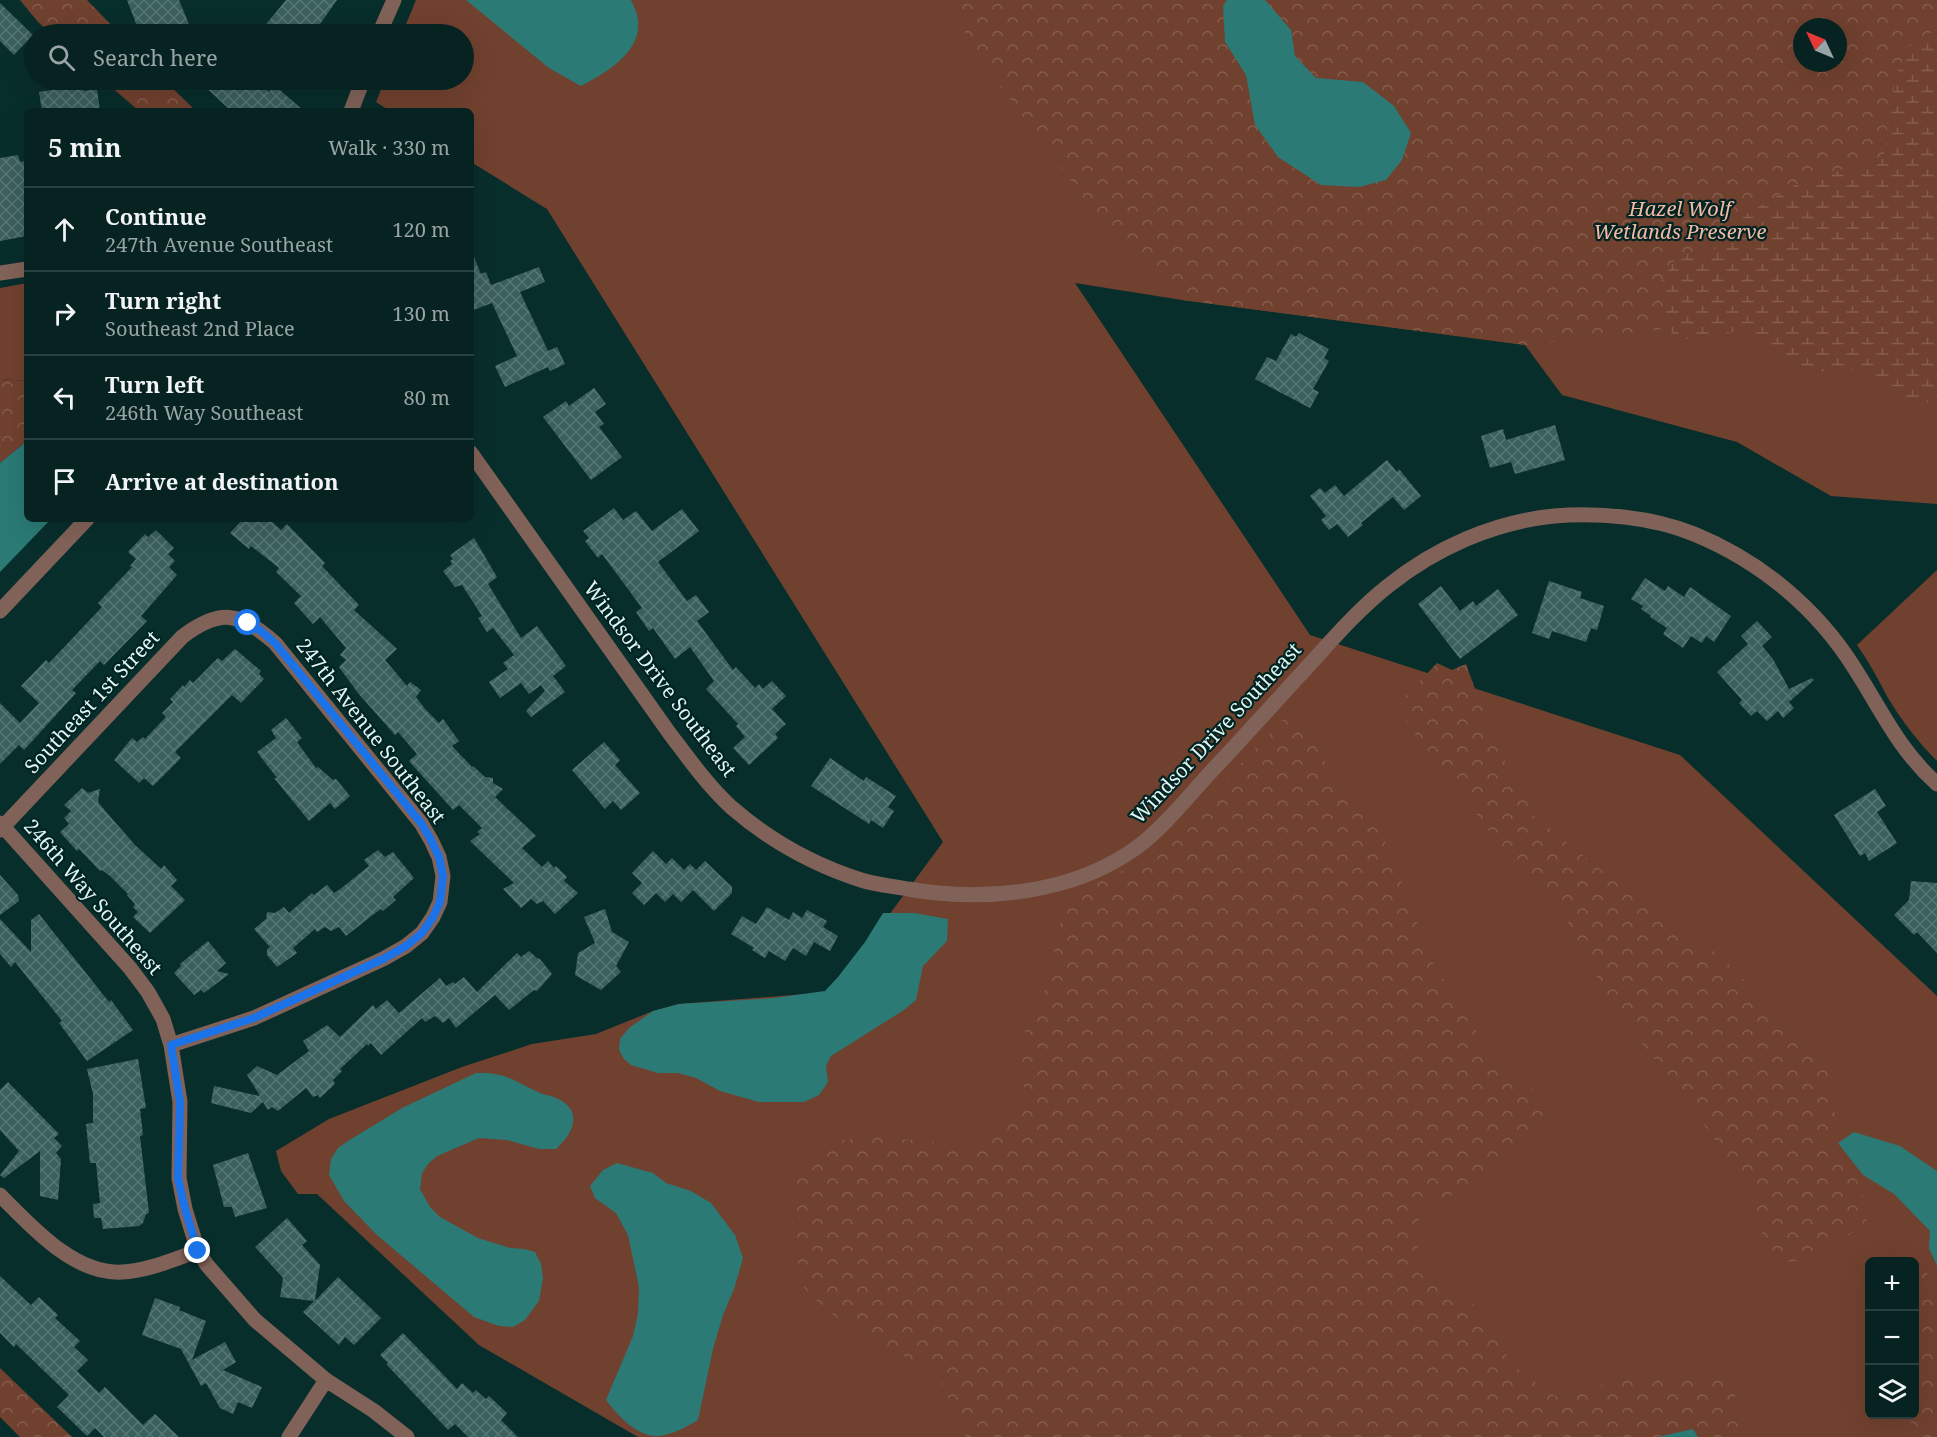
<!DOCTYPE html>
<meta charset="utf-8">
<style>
body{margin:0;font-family:"Noto Serif",serif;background:#142f2e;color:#f1f3f6}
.controls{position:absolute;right:18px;bottom:18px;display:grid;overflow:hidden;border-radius:9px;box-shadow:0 6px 24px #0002}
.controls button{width:54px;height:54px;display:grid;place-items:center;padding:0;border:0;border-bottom:2px solid #273f3f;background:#062221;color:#f1f3f6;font:30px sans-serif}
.compass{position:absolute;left:1793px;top:18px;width:54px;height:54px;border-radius:50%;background:#062221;box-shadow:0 6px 24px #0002;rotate:314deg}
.stop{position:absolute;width:18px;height:18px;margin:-14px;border:4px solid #1a73e8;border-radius:50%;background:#fff}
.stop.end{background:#1a73e8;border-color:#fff;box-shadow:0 2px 6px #0008}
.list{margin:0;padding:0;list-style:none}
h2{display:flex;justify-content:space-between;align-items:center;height:78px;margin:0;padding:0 24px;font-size:26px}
h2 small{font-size:20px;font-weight:400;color:#98a4a5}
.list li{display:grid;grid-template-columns:39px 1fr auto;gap:18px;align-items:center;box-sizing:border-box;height:84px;padding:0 24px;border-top:2px solid #273f3f}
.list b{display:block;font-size:22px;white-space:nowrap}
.list p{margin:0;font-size:20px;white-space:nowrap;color:#98a4a5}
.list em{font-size:20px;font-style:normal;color:#98a4a5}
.icon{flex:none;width:33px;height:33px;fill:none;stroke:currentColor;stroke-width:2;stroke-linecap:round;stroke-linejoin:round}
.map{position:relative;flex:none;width:1937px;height:1437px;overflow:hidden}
.search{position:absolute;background:#062221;box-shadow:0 6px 24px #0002;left:24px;top:24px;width:450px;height:66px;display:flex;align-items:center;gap:15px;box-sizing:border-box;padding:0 21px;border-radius:33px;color:#98a4a5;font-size:22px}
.panel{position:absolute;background:#062221;box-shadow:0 6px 24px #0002;left:24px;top:108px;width:450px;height:414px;border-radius:9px}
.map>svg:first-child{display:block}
</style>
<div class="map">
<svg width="1937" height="1437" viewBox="0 0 1937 1437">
<defs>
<pattern id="forest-crowns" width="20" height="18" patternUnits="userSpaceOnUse" patternTransform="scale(1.5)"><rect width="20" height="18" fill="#71412f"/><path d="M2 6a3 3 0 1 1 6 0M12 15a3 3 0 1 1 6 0" fill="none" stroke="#855d4e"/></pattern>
<pattern id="wetland-marsh" width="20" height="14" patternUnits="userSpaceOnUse" patternTransform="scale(1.5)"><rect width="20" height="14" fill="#71412f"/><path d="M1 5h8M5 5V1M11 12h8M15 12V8" fill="none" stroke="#855d4e"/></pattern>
<pattern id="building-cross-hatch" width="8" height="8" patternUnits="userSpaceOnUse" patternTransform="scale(1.5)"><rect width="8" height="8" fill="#3b5f5c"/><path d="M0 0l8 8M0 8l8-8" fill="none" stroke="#577774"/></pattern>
</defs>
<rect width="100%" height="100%" fill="#082e2c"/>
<!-- green -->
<path fill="#71412f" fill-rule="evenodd" d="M416 0H1937V504L1831 496 1737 442 1562 395 1525 345 1182 300 1075 283 1310 635 1680 755 1937 996V1437H638L479 1345 317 1194H298L281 1171 276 1151 329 1119 462 1067 532 1044 596 1034 653 1011 679 1004 832 992 943 842 547 209 471 162V111H390L376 102 385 80H464V34H402ZM1802 27H1838V63H1802ZM1870 1262H1914V1414H1870Z
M27 283V381L0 379V288Z
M1937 570V761C1918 742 1902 721 1888 698 1878 679 1869 662 1857 645Z"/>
<!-- forest -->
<path fill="url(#forest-crowns)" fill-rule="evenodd" d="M20 0H87L120 34H52L38 22Z
M948 0H1937V29L1908 47 1896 76 1887 126V149L1877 165 1848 168 1745 215 1715 249 1693 252 1660 283 1666 303 1663 329 1526 345 1182 300 1108 231 974 51ZM1802 27H1838V63H1802Z
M103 80H164L196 111H139Z
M0 379 27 381V441L0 463Z
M1437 663 1452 670 1466 664 1492 736 1534 816 1616 882 1719 955 1827 1064 1835 1115 1830 1155 1862 1186 1866 1221 1818 1260 1770 1263 1753 1196 1681 1091 1615 1011 1558 904 1506 853 1408 725 1398 704Z
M1291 711 1338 780 1379 825 1433 963 1486 1047 1541 1095 1548 1127 1487 1178 1419 1210 1417 1272 1472 1302 1513 1366 1555 1396 1634 1377 1730 1379 1741 1416 1742 1437H1698L1692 1429 1658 1437H966L937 1374 845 1325 805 1290 792 1242 793 1186 825 1142 878 1137 946 1143H989L1025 1103 1021 1040 1045 990 1067 895 1117 874 1172 835Z
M1907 1241 1923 1260 1937 1304V1437H1907L1922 1382 1915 1315 1914 1262 1905 1261 1904 1256Z
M0 1368 72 1437H20L0 1417Z"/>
<!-- wetland -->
<path fill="url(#wetland-marsh)" d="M1937 29V402L1914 403 1845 366 1813 374 1739 330 1711 338 1686 339 1663 329 1666 303 1660 283 1676 258 1693 252 1715 249 1745 215 1797 184 1848 168 1877 165 1887 149V126L1896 76 1908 47Z"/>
<!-- water -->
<path fill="#2b7a76" d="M466 0H631C634 7 638 14 638 22 641 53 604 74 581 86L549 68Z
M1227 0H1265L1291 30 1295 56 1316 78 1363 82 1394 106 1411 133 1402 160 1386 180 1359 187 1321 185 1278 157 1255 125 1246 75 1225 42 1223 6Z
M27 441V519H51L0 572V463Z
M883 913H914L948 919 947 941 923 966 916 1000 904 1010 831 1056 826 1066 828 1082 819 1095 804 1102H759L720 1091 696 1078 678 1073H658L631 1065 624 1059 619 1050 620 1039 629 1028 653 1011 679 1004 774 998 825 991 838 977 865 942Z
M476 1073C506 1072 512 1080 538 1092 543 1095 550 1095 556 1098 584 1110 574 1133 556 1149H539L507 1140 479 1138 437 1156 428 1164 422 1173 420 1189 430 1207 440 1217 478 1238 510 1248 524 1249 535 1252 541 1264 543 1278 539 1301 525 1320 513 1327 499 1326 474 1317 377 1235 344 1201 329 1175 331 1159 338 1148 348 1141 402 1108Z
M1854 1132 1900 1146 1937 1171V1266L1929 1248 1930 1231 1894 1194 1863 1175 1838 1143Z
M617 1163 653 1173 666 1183 691 1191 711 1203 735 1235 743 1258 734 1289 723 1315 713 1349 698 1420C687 1427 668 1437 654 1436 635 1434 617 1415 606 1400L633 1336 638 1314 639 1287 628 1235 616 1213 595 1198 590 1186 603 1170Z
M1693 1429 1698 1437H1658Z"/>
<!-- building -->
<path fill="url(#building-cross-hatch)" d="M127 0H179L193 34H140Z
M286 0H337L313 34H258Z
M0 3 33 35 14 55 0 41Z
M198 80H256L269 92 274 85 304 111H231Z
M78 86V89L84 88V91L97 89 100 111H42L39 92Z
M18 155 20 162 25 161 27 170V236L0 241V158Z
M471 250 481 274 486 272 491 285 539 267 545 282 520 292 548 351 557 347 565 364 550 371 548 367 505 387 495 366 517 356 492 303 471 311Z
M1299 333 1329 349 1324 358 1329 361 1313 389 1319 392 1310 408 1255 379 1267 357 1276 361 1291 334 1296 337Z
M594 388 606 404 595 412 604 424 599 427 622 457 591 480 543 417 566 401 569 406Z
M1555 425 1565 460 1515 474 1511 462 1490 468 1481 436 1503 429 1506 440Z
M1387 460 1397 472 1399 469 1421 496 1404 510 1393 497 1361 523 1363 525 1348 537 1337 524 1329 530 1321 520 1326 516 1310 496 1320 488 1325 493 1335 485 1344 496Z
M614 508 623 520 636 511 652 531 682 509 699 531 658 562 687 601 696 595 709 612 697 621 733 670 736 667 755 688 759 684 763 689 772 681 786 696 772 709 786 724 775 734 778 738 749 765 733 748 745 737 736 726 738 724 706 689 714 681 690 647 675 659 653 628 649 631 636 612 642 608 602 554 598 558 585 541 589 538 583 531Z
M243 519H269L281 530 287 524 325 563 322 566 359 605 354 610 397 649 385 660 407 686 410 682 421 690 416 697 425 709 439 723 443 719 459 741 452 746 472 767 473 766 485 777 493 778V783L503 789 495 797 536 836 522 848 542 867 548 861 554 868 556 866 567 877 564 881 578 893 555 914 543 901 537 904 531 899 521 908 503 889 514 883 470 841 480 834 477 832 482 828 459 805 453 810 409 761 417 754 398 732 395 735 358 693 339 667 346 660 340 655 346 648 320 617 313 624 294 603 301 596 276 572 279 568 251 546 249 549 230 533Z
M156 530 174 548 168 554 175 561 169 567 177 575 141 616 147 621 104 665 100 661 72 690 76 693 24 750 19 745 0 764V703L20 723 39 703 21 686 46 660 49 663 102 607 98 603 132 567 130 566 136 559 128 552 145 534 148 537Z
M474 538 497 577 488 584 521 638 537 626 566 666 553 676 565 692 531 717 526 711 545 691 541 685 529 694 521 683 500 698 489 682 508 669 503 663 514 655 493 628 487 632 478 618 482 616 462 585 455 587 443 571 452 564 450 561 453 559 450 555Z
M1645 578 1665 591 1668 586 1684 597 1690 587 1731 616 1714 642 1706 636 1702 643 1691 636 1683 648 1663 634 1667 628 1650 617 1651 616 1641 609 1643 606 1631 599Z
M1549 581 1582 592 1580 598 1604 606 1597 630 1591 628 1586 642 1552 631 1549 639 1532 633Z
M1441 586 1460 611 1473 601 1476 606 1498 589 1518 615 1460 659 1418 604Z
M1757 621 1772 637 1762 646 1773 659 1789 689 1812 678 1814 680 1789 702 1794 708 1783 718 1778 711 1767 721 1757 711 1751 716 1739 703 1742 700 1717 672 1748 644 1741 636Z
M235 649 261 671 259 674 264 679 241 703 232 695 175 752 181 758 153 786 144 778 139 783 114 760 132 738 137 742 143 737 145 739 166 717 162 713 173 702 170 699 183 685 184 687 190 680 193 683 218 658 222 661Z
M286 718 302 738 297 742 316 768 318 767 333 780 336 779 350 796 335 809 330 803 309 821 274 778H277L257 752 276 738 271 730Z
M604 742 620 760 615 765 640 793 621 810 613 801 605 809 572 770Z
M830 758 864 781 866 777 896 796 888 807 894 811 883 828 871 820 869 824 811 786Z
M82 788 88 793 100 789 98 802 107 813 135 845 161 869 164 865 177 880 171 886 185 900 150 933 133 917 138 912 133 907 135 904 127 895 128 894 110 876 102 870 100 871 79 849 77 851 60 832 69 824 64 818 71 811 64 805Z
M1875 789 1886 806 1877 812 1897 843 1869 861 1865 853 1860 856 1834 815Z
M378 850 385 857 393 852 414 878 393 897 396 900 383 911 381 909 374 914 346 936 339 927 331 931 325 927 317 932 315 929 293 948 297 953 277 967 267 955V949L270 947 254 929 266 919 267 912 275 913 284 907 289 913 312 893 314 895 327 885 334 893 339 890 369 866 364 860Z
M653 851 666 864 672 858 684 870 690 864 696 870 705 861 732 887V893L714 911 693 890 681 902 673 894 665 902 656 893 644 905 632 893 642 883 632 873Z
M0 875 18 895 19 901 0 915Z
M1911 881 1937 883V953L1917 932 1914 935 1894 915 1909 900Z
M767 907 789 920 793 912 802 918 807 910 827 921 823 927 838 936 830 951 814 942 806 956 793 948 785 961 769 951 765 958 752 950 754 948 731 934 742 916 756 924Z
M605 909 612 932 629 942 616 966 621 972 601 990 575 975 578 953 595 943 584 917Z
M39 914 109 1002 111 1000 133 1030 87 1061 59 1023 62 1021 15 962 11 967 0 954V919L31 952V920Z
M208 941 226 963 217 971 229 974 204 993 201 990 194 995 174 973 181 966 180 964Z
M529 951 538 959 539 958 552 974 537 991 534 990 509 1010 495 995 456 1028 449 1018 443 1023 435 1016 425 1022 422 1018 381 1055 371 1043 368 1046 367 1044 340 1069 342 1071 333 1080 335 1084 320 1098 318 1095 313 1097 306 1088 278 1111 272 1107 268 1110 263 1102 251 1113 211 1103 214 1086 260 1096 247 1075 257 1066 277 1075 309 1051 303 1041 327 1025 340 1037 373 1005 376 1009 387 1000 399 1013 440 978 446 986 453 982 455 984 464 977 477 992 517 953 521 957Z
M138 1059 146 1108 140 1109 143 1135 140 1136 149 1213 146 1214 143 1223 139 1226 103 1229 101 1218H94L93 1204 100 1203 96 1163H90L86 1124 93 1123V1094L87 1069Z
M8 1082 59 1134 54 1138 62 1146 56 1153 61 1159 58 1200 40 1196V1151L4 1178 0 1175 19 1151 0 1130V1090Z
M248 1153 267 1208 235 1217 232 1207H224L213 1165Z
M287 1218 307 1241 302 1245 320 1265 315 1301 338 1277 381 1318 354 1345 345 1337 339 1345 303 1312 314 1301 280 1297 283 1278 255 1247Z
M0 1276 31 1305 39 1297 58 1315 55 1318 80 1341 74 1347 88 1360 77 1371 99 1393 105 1387 143 1425 155 1414 179 1437H104L95 1428 87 1436 57 1407 69 1395 16 1344 14 1347 0 1333Z
M155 1298 180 1307 179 1310 206 1321 192 1360 225 1342 236 1362 223 1370 262 1387 252 1408 238 1402 233 1414 220 1408 206 1383 201 1386 181 1349 142 1335Z
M403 1333 457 1389 462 1383 473 1393 476 1390 486 1399 489 1396 507 1413 501 1420 518 1437H468L455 1424 448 1430 387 1365 388 1363 380 1355Z"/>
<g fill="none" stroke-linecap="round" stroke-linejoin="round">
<!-- minor -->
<path stroke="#816258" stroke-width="15" d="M379 34 394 0
M351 111 363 80
M0 273 27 269
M471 453 670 734C689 759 708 786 731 807 769 840 814 865 861 880 876 885 893 886 908 889 984 902 1072 894 1136 848 1163 828 1186 799 1208 775 1239 742 1269 709 1299 676 1328 645 1355 612 1388 586 1435 548 1494 522 1554 516 1597 512 1653 517 1694 534 1760 561 1817 608 1855 669 1882 711 1899 750 1937 784
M0 611 87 519
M0 823 130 968 148 992 163 1019 171 1045 180 1102 179 1178 185 1209 198 1251 207 1265 255 1320 326 1380 374 1411 407 1437
M0 830 182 637C220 608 240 612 275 643L421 823 431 840 439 857 443 876 440 902 433 917 422 933 406 946 383 959 254 1018 171 1045
M0 1195C31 1226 74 1275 122 1272 148 1271 174 1259 198 1251
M289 1437 326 1380"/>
</g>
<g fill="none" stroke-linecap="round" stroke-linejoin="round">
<!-- route -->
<path stroke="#1a73e8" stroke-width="8" d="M198 1251 185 1209 178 1178 180 1102 171 1045 254 1018 383 959 406 946 422 933 433 917 440 902 443 876 439 857 431 840 421 823 275 643 261 631 248 623"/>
</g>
<g text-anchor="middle" stroke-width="4.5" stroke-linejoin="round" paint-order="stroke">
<!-- park labels -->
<g font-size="20" font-style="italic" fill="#f4b9a4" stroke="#002422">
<text x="1680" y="216">Hazel Wolf<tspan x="1680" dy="23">Wetlands Preserve</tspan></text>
</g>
<!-- street labels -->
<g font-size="20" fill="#e2f6f4" stroke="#002422">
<text transform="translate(660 679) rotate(53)" y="7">Windsor Drive Southeast</text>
<text transform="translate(92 702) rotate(-47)" y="7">Southeast 1st Street</text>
<text transform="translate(371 731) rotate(52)" y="7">247th Avenue Southeast</text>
<text transform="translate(1216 733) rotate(-47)" y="7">Windsor Drive Southeast</text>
<text transform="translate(93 897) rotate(49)" y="7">246th Way Southeast</text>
</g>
</g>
</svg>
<div class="controls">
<button>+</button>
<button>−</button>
<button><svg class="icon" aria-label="layers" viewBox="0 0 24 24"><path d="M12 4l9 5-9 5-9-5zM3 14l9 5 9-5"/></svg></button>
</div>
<svg class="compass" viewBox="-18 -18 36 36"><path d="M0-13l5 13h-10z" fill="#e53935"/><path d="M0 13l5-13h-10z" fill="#98a4a5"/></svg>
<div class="stop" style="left:248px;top:623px"></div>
<div class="stop end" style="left:198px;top:1251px"></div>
<div class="search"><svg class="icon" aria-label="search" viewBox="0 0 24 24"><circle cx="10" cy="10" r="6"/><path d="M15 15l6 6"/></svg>Search here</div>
<section class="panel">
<h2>5 min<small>Walk · 330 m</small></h2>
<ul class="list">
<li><svg class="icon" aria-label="ahead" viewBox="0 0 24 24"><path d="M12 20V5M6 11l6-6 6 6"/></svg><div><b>Continue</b><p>247th Avenue Southeast</p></div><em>120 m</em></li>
<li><svg class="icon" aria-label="right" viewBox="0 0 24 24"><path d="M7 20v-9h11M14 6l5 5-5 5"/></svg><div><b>Turn right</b><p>Southeast 2nd Place</p></div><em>130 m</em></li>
<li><svg class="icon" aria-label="left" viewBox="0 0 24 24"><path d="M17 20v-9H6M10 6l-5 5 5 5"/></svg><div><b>Turn left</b><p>246th Way Southeast</p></div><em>80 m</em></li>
<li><svg class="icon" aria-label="arrive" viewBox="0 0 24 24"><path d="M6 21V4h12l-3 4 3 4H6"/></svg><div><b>Arrive at destination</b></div></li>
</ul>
</section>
</div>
